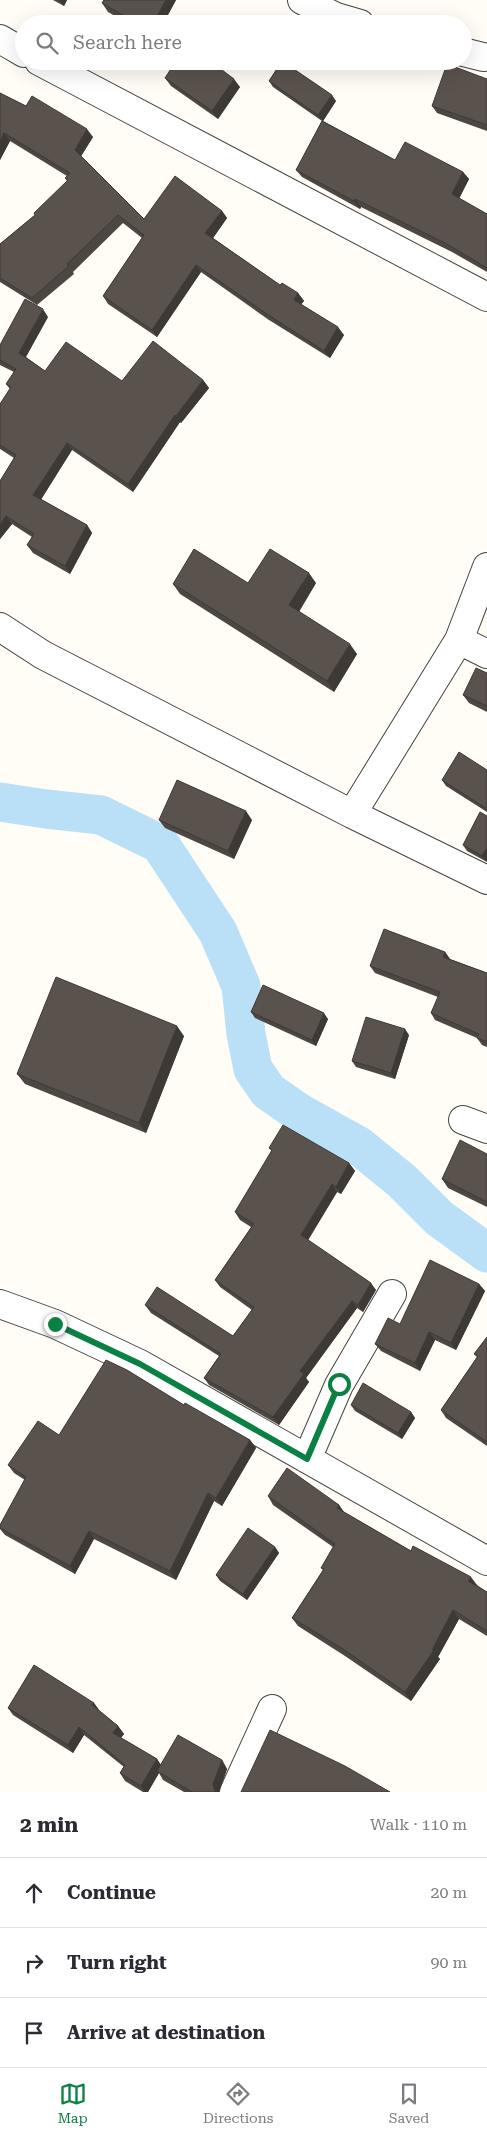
<!DOCTYPE html>
<meta charset="utf-8">
<style>
body{margin:0;font-family:"Roboto Serif",serif;background:#f2f2f3;color:#2b2b33}
.stop{position:absolute;width:15px;height:15px;margin:-11px;border:4px solid #0b8043;border-radius:50%;background:#fff}
.stop.end{background:#0b8043;border-color:#fff;box-shadow:0 1px 5px #0008}
.list{margin:0;padding:0;list-style:none}
h2{display:flex;justify-content:space-between;align-items:center;height:65px;margin:0;padding:0 20px;font-size:21px}
h2 small{font-size:16px;font-weight:400;color:#7c7c81}
.list li{display:grid;grid-template-columns:32px 1fr auto;gap:15px;align-items:center;box-sizing:border-box;height:70px;padding:0 20px;border-top:1px solid #e1e1e2}
.list b{display:block;font-size:19px;white-space:nowrap}
.list em{font-size:16px;font-style:normal;color:#7c7c81}
.icon{flex:none;width:28px;height:28px;fill:none;stroke:currentColor;stroke-width:2;stroke-linecap:round;stroke-linejoin:round}
.map{position:relative;flex:none;width:487px;height:1792px;overflow:hidden}
.search{position:absolute;background:#fff;box-shadow:0 5px 20px #0002;left:15px;right:15px;top:15px;height:55px;display:flex;align-items:center;gap:12px;box-sizing:border-box;padding:0 18px;border-radius:28px;color:#7c7c81;font-size:19px}
.sheet{height:275px;background:#fff}
nav{display:flex;justify-content:space-around;align-items:center;box-sizing:border-box;height:70px;border-top:1px solid #e1e1e2;background:#fff;font-size:14px;color:#7c7c81}
nav a{display:grid;justify-items:center;gap:2px}
nav .on{color:#0b8043}
.map>svg:first-child{display:block}
</style>
<div class="map">
<svg width="487" height="1792" viewBox="0 0 487 1792">
<rect width="100%" height="100%" fill="#fffdf5"/>
<g fill="none" stroke-linecap="round" stroke-linejoin="round">
<!-- river -->
<path stroke="#b9e0f7" stroke-width="39" d="M0 802 46 809 101 815 160 844 218 932 241 986 246 1034 253 1069 268 1091 298 1112 359 1146 402 1181 439 1218 487 1253"/>
<defs>
<path id="minor" d="M302 0 336 17 360 24
M0 39 24 53
M463 52 483 57
M39 61 487 297
M487 567 459 640 487 654
M0 627 43 655 352 814 459 640
M352 814 487 880
M463 1120 487 1129
M0 1304 55 1324 140 1364 487 1561
M307 1459 339 1385 392 1294
M234 1792 272 1709"/>
</defs>
<!-- minor casing -->
<use href="#minor" stroke="#444" stroke-width="30"/>
<!-- minor -->
<use href="#minor" stroke="#fff" stroke-width="28"/>
</g>
<!-- wall -->
<path fill="#4d4742" d="M53 0H67L64 6Z
M104 0H176L163 24H129L108 12 102 3Z
M165 78 240 87 218 119 171 86Z
M487 79V131L437 113 432 106Z
M269 81 336 101 323 121 395 160 463 172 469 179 459 199 487 214V272L452 252 361 207 360 209 302 177 296 170 322 121 273 87Z
M0 93 26 106 93 137 81 156 144 219 222 211 227 218 213 238 280 285 298 293 304 301 301 304 344 335 330 358 269 320 201 272 157 337 108 304 103 296 142 238 123 223 73 272 74 274 37 305 0 282V244L35 215 67 181 65 178 67 176 10 141 0 160Z
M48 317 26 357 45 371 122 381 203 380 209 388 181 423 180 422 133 492 72 450 41 499 87 525 92 533 70 574 33 553 27 545 32 537 12 524 0 539V481L14 458 0 449V404L10 389 6 384 14 372 0 365V345Z
M248 583H316L299 612 357 654 334 692 180 594 173 584Z
M487 673V712L469 703 463 695Z
M487 770V812L446 786 442 780Z
M480 812 487 862 467 851 463 845Z
M159 820H252L234 859 165 828Z
M445 952 450 959 487 973V1047L482 1045 477 1038 435 1020 431 1013 438 997 375 973 370 966Z
M251 1012 328 1019 316 1046 255 1018Z
M409 1035 395 1079 356 1067 352 1061Z
M184 1036 146 1133 25 1084 17 1074Z
M269 1148 349 1163 355 1171 341 1194 337 1192 308 1240 376 1290 363 1312 357 1308 306 1378 309 1382 279 1425 209 1385 204 1378 219 1356 151 1313 145 1305 233 1336 252 1310 220 1287 215 1280 251 1227 240 1220 235 1212 272 1151Z
M487 1154V1207L448 1188 442 1179Z
M479 1284 485 1291 456 1350 435 1340 420 1371 381 1351 375 1344 400 1324Z
M487 1337V1446L446 1418 441 1410 477 1357 474 1354Z
M184 1405 250 1440 256 1448 222 1506 214 1501 176 1580 94 1539 75 1574 5 1535 0 1529V1525L25 1480 14 1473 8 1465 59 1435Z
M351 1405 411 1412 415 1418 402 1439 355 1411Z
M268 1496 339 1505 344 1512 411 1551 477 1585 487 1592V1636L459 1619 438 1657 440 1659 411 1701 345 1656 298 1626 292 1618 323 1570 321 1568 333 1547 273 1505Z
M275 1547 279 1553 247 1600 220 1581 216 1575Z
M94 1703 99 1710 118 1726 124 1734 121 1738 157 1759 161 1765 222 1760 227 1769 219 1792H184L163 1780 159 1773 148 1792H143L125 1781 120 1773 124 1767 84 1735 73 1753 13 1715 8 1708Z"/>
<!-- shaded-wall -->
<path fill="#3f3936" d="M59 0H67L64 6Z
M166 0H176L163 24H153Z
M234 79 240 87 218 119 212 111Z
M332 95 336 101 323 121 318 115Z
M87 129 93 137 80 158 75 150Z
M4 133 10 141 0 160V142Z
M463 172 469 179 457 202 452 194Z
M355 199 361 207 360 209 354 201Z
M222 211 227 218 211 241 205 233Z
M196 265 201 272 157 337 152 330Z
M298 293 304 301 299 307 294 300Z
M43 309 48 317 24 360 19 353Z
M338 327 344 335 330 358 324 351Z
M203 380 209 388 181 423 176 416Z
M175 415 180 422 133 492 128 484Z
M67 443 72 450 39 503 33 495Z
M6 516 12 524 0 539V525Z
M87 525 92 533 70 574 65 566Z
M309 573 316 583 296 616 289 605Z
M350 644 357 654 334 692 327 681Z
M246 811 252 820 234 859 228 851Z
M487 847V862L482 856Z
M445 952 450 959 443 957Z
M324 1013 328 1019 316 1046 312 1040Z
M177 1026 184 1036 146 1133 139 1123Z
M405 1029 409 1035 395 1079 391 1073Z
M349 1163 355 1171 341 1194 336 1187Z
M332 1184 337 1192 307 1242 301 1235Z
M371 1283 376 1290 363 1312 358 1305Z
M479 1284 485 1291 456 1350 451 1343Z
M352 1301 357 1308 306 1378 309 1382 279 1425 273 1417 300 1371Z
M429 1332 435 1340 420 1371 415 1363Z
M411 1412 415 1418 402 1439 398 1433Z
M250 1440 256 1448 222 1506 216 1498Z
M208 1493 214 1501 176 1580 170 1571Z
M339 1505 345 1514 337 1508Z
M89 1531 94 1539 75 1574 70 1566Z
M275 1547 279 1553 247 1600 243 1594Z
M471 1577 477 1585 474 1589 468 1581Z
M453 1610 459 1619 438 1657 440 1659 411 1701 405 1692 432 1650Z
M94 1703 99 1710 92 1705Z
M118 1726 124 1734 118 1741 113 1733Z
M79 1727 84 1735 73 1753 68 1745Z
M157 1759 162 1767 157 1771 159 1773 148 1792H145L141 1786Z
M222 1760 227 1769 219 1792H215L213 1784Z"/>
<!-- building -->
<path fill="#5a524d" stroke="#3f3936" d="M104 0H166L153 24H138L102 3Z
M176 61H210L234 79 212 111 165 78Z
M282 61 332 95 318 115 269 81Z
M447 64 487 79V125L432 106Z
M0 93 26 106 32 96 87 129 75 150 144 219 175 176 222 211 205 233 280 285 282 283 298 293 294 300 338 327 324 351 264 312 196 265 152 330 103 296 144 235 118 215 67 264 69 266 32 298 0 278V244L35 215 34 213 68 180 65 178 70 173 4 133 0 142Z
M322 121 395 160 405 142 463 172 452 194 487 214V268L447 244 355 199 354 201 296 170Z
M25 299 43 309 19 353 45 371 66 342 122 381 153 341 203 380 176 416 175 415 128 484 67 443 33 495 87 525 65 566 27 545 34 534 6 516 0 525V481L16 455 0 445V404L11 387 6 384 16 369 0 360V345Z
M194 549 248 583 270 549 309 573 289 605 350 644 327 681 173 584Z
M476 668 487 673V706L463 695Z
M459 752 487 770V809L442 780Z
M177 780 246 811 228 851 159 820Z
M480 812 487 816V847L482 856 463 845Z
M384 929 445 952 443 957 487 973V1042L477 1038 479 1034 431 1013 440 992 370 966Z
M56 977 177 1026 139 1123 17 1074Z
M263 985 324 1013 312 1040 251 1012Z
M366 1017 405 1029 391 1073 352 1061Z
M283 1125 349 1163 336 1187 332 1184 301 1235 371 1283 358 1305 352 1301 300 1371 304 1374 273 1417 204 1378 221 1354 145 1305 157 1287 233 1336 254 1307 215 1280 254 1224 235 1212 272 1150 269 1148Z
M460 1140 487 1154V1202L442 1179Z
M430 1260 479 1284 451 1343 429 1332 415 1363 375 1344 388 1318 400 1324Z
M487 1337V1442L441 1410 478 1356 474 1354Z
M106 1360 127 1370 184 1405 185 1403 250 1440 216 1498 208 1493 170 1571 89 1531 70 1566 0 1528V1525L26 1477 8 1465 38 1421 59 1435Z
M363 1383 411 1412 398 1433 351 1405Z
M287 1468 339 1505 337 1508 411 1551 413 1546 471 1577 468 1581 487 1592V1631L453 1610 432 1650H434L405 1692 340 1647 292 1618 324 1569 321 1568 335 1544 268 1496Z
M248 1528 275 1547 243 1594 216 1575Z
M34 1665 94 1703 92 1705 118 1726 113 1733 157 1759 141 1786 120 1773 125 1765 79 1727 68 1745 8 1708Z
M270 1730 345 1766 390 1792H241Z
M178 1735 222 1760 213 1784 215 1792H192L157 1771Z"/>
<g fill="none" stroke-linecap="round" stroke-linejoin="round">
<!-- route -->
<path stroke="#0b8043" stroke-width="6" d="M55 1324 140 1364 307 1459 339 1384"/>
</g>
</svg>
<div class="stop" style="left:339px;top:1384px"></div>
<div class="stop end" style="left:55px;top:1324px"></div>
<div class="search"><svg class="icon" aria-label="search" viewBox="0 0 24 24"><circle cx="10" cy="10" r="6"/><path d="M15 15l6 6"/></svg>Search here</div>
</div>
<section class="sheet">
<h2>2 min<small>Walk · 110 m</small></h2>
<ul class="list">
<li><svg class="icon" aria-label="ahead" viewBox="0 0 24 24"><path d="M12 20V5M6 11l6-6 6 6"/></svg><div><b>Continue</b></div><em>20 m</em></li>
<li><svg class="icon" aria-label="right" viewBox="0 0 24 24"><path d="M7 20v-9h11M14 6l5 5-5 5"/></svg><div><b>Turn right</b></div><em>90 m</em></li>
<li><svg class="icon" aria-label="arrive" viewBox="0 0 24 24"><path d="M6 21V4h12l-3 4 3 4H6"/></svg><div><b>Arrive at destination</b></div></li>
</ul>
</section>
<nav>
<a class="on"><svg class="icon" aria-label="map" viewBox="0 0 24 24"><path d="M3 6l6-2 6 2 6-2v14l-6 2-6-2-6 2zM9 4v14M15 6v14"/></svg>Map</a>
<a><svg class="icon" aria-label="directions" viewBox="0 0 24 24"><path d="M12 3l9 9-9 9-9-9zM9 14v-3h6M13 9l2 2-2 2"/></svg>Directions</a>
<a><svg class="icon" aria-label="saved" viewBox="0 0 24 24"><path d="M7 4h10v16l-5-4-5 4z"/></svg>Saved</a>
</nav>
